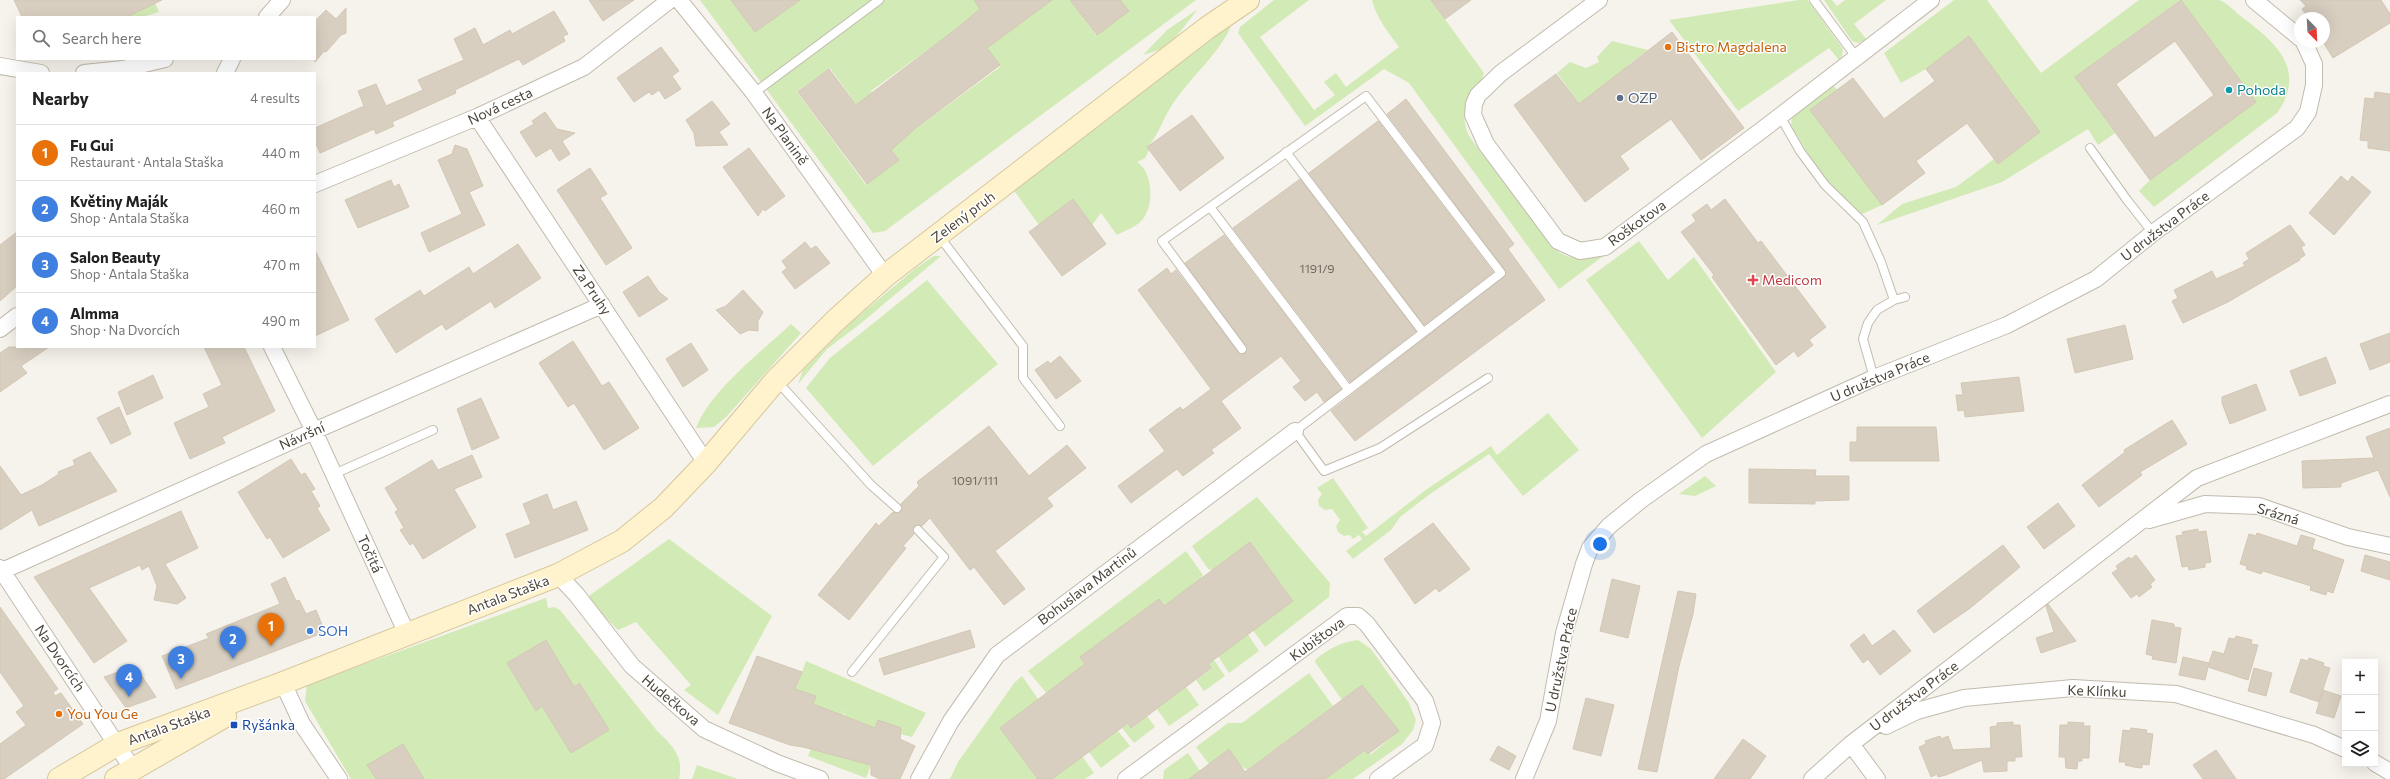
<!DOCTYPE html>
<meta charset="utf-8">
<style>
body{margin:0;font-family:Commissioner,sans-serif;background:#f2f2f2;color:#222}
.controls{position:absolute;right:12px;bottom:12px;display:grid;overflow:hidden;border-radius:0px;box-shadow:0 4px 16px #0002}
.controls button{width:36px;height:36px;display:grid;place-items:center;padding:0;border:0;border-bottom:1px solid #e0e0e0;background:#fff;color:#222;font:20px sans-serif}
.compass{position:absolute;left:2294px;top:12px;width:36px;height:36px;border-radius:50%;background:#fff;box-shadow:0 4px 16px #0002;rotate:156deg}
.you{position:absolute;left:1600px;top:544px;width:14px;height:14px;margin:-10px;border:3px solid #fff;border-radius:50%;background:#1a73e8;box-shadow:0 0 0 6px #1a73e833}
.badge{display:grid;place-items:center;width:26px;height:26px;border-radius:50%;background:#fc3f1d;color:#fff;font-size:13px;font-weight:700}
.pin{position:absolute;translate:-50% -33px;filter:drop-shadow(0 1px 2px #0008)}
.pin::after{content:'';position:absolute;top:21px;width:14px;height:12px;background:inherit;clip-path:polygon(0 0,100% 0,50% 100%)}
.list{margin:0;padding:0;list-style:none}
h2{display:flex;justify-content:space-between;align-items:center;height:52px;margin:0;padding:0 16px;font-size:17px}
h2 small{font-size:13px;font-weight:400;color:#767676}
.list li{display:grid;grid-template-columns:26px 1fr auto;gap:12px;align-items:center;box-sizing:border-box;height:56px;padding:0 16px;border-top:1px solid #e0e0e0}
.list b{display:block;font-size:15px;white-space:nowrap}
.list p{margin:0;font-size:13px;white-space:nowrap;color:#767676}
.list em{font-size:13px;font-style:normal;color:#767676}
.icon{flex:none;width:22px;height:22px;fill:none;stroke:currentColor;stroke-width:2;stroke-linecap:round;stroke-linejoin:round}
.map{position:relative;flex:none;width:2390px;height:779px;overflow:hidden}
.search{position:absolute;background:#fff;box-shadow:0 4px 16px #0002;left:16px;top:16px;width:300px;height:44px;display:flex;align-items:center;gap:10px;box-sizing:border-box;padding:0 14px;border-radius:0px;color:#767676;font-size:15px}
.panel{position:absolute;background:#fff;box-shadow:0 4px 16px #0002;left:16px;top:72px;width:300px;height:276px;border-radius:0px}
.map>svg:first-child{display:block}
</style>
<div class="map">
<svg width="2390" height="779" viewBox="0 0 2390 779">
<rect width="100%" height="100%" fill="#f6f3ec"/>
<!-- green -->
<path fill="#d2eab5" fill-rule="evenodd" d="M136 0H154L159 12 142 17H127L141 11Z
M700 0H731L755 32 800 0H974L990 22H966L871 91 880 103 864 115 830 68 797 92 866 185 899 160 876 131 906 136 1000 67 987 48 1052 0H1070L1096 35 1129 11 1120 0H1196L885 231 873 233Z
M1274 0H1309L1260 37 1314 110 1335 95 1324 82 1336 73 1346 87 1399 47C1389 33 1376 18 1372 0H1431L1484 73C1476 100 1455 104 1469 136L1553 248C1572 263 1589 260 1610 251L1559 289 1409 83 1384 69 1305 126 1238 33 1240 27Z
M1799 0H1807L1810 3 1843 49 1842 56 1839 60 1829 48 1738 111 1669 20Z
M1824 0H1832L1837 6 1845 0H1886L1854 24 1867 40 1858 43 1852 41Z
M1954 0H1987L2041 73 2139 0H2180L2075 77 2115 133 2098 145 2088 129 2002 182 1877 225 1902 204 1956 187 1994 159 1998 164 2040 132 1969 36 1926 69 1901 83 1884 53Z
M2181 0C2193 0 2207 0 2218 0 2226 1 2236 13 2243 18 2277 43 2307 71 2277 113L2154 207 2139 191 2150 180 2256 102Z
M1198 9 1168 47 1143 55 1167 30Z
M1232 24C1218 57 1187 79 1169 110 1161 123 1158 137 1147 147L1149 150 1145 158 1137 162C1154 173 1155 210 1139 223 1133 228 1124 231 1117 235L1101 213 1092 225 1073 199 1039 225 1013 189Z
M1612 41 1648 50 1629 64 1587 115 1557 73 1570 62 1586 68 1599 62 1597 57Z
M1832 84 1837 90 1811 110 1882 205 1860 215 1821 175 1791 126 1792 115Z
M1639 241 1668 280 1694 257 1776 372 1702 438 1586 280Z
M934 256H941L860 324 827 349 798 384 803 370 849 324 916 268Z
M927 280 998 364 873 466 806 388 830 358Z
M791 324 801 333 726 417 714 427 696 428C710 391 761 352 791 324Z
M1548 413 1579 450 1523 496 1489 454 1430 494 1400 517 1391 530 1353 559 1346 551 1362 539 1359 535 1353 539 1350 535 1344 536 1338 532 1336 526 1340 520 1332 509 1325 510 1319 506 1318 500 1322 494 1317 488 1333 478 1368 528 1362 532 1366 536 1427 489 1491 446 1497 455Z
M1705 476 1716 486 1695 496 1679 494Z
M1257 497 1330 583 1329 597 1265 647 1252 629 1293 600 1250 542 1216 567 1219 579 1211 569 1209 570 1192 546Z
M669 539 772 616 718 715 684 690 691 685 636 622 618 630 586 598Z
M1186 551 1203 575 1201 577 1204 581 1199 580 1164 606 1159 599 1080 657 1085 664 1054 702 1028 671Z
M546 598 548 608 554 607 560 610 658 732C673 746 684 757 679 779H424L403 744 368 765 376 779H351L305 701 307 685ZM546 640 574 687 581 683 609 730 571 753 542 706 535 710 507 663Z
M1247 633 1259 651 1229 673 1218 656Z
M1358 640 1371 649 1409 703 1416 720 1413 730 1402 744 1353 779H1325L1365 750 1370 755 1399 731 1362 685 1342 700 1315 662 1316 659C1330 648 1341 642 1358 640Z
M1214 660 1225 676 1204 691 1196 680 1211 669 1208 664Z
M806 661 926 713 912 737 876 728 879 720 875 728 844 716 847 708 843 716 793 697Z
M1309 673 1333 706 1247 770 1244 767 1243 768 1229 750 1209 764 1196 747 1228 723H1242Z
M1022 676 1045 709 1034 703 1000 728 1038 779H950L958 762 1015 682Z
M1186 687 1199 705 1169 726 1157 709Z
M1147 716 1155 727 1134 743 1122 728 1128 723 1132 728Z
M1118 731 1130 746 1101 768 1088 751Z
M813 744 871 765 866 778 808 756Z
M1188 753 1200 771 1189 779H1163L1164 770Z
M1082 756 1094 773 1085 779H1052Z
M697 765 738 779H692Z"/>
<!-- building -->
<path fill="#d8cfc1" stroke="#d3c7b4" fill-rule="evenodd" d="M14 0H162L127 17H22Z
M589 0H634L603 21Z
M731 0H800L755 32Z
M974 0H1052L987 48 1000 65 916 128 891 150 899 160 867 184 798 92 829 69 856 105 956 29 980 9Z
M1070 0H1120L1129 11 1097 35Z
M1431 0H1471L1445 19Z
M2181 0 2256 102 2150 180 2075 77ZM2175 41 2214 95 2155 138 2116 84Z
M2300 0H2381L2390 14V23L2333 58 2323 42 2324 18H2308L2302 9 2306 6Z
M346 8V33L341 35 326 52 324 51 315 62V21L326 10 336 19Z
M554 11 568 34 563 36 565 41 523 65 519 59 455 90 456 93 392 122 394 126 376 134 374 129 320 153 315 142V128L364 106 358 91 376 84 386 106 423 90 418 80 464 60 454 39 475 28 483 45 510 30 512 34Z
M1672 32 1744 128 1701 160 1671 119 1620 156 1629 169 1585 202 1514 105 1556 74 1579 104Z
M1969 36 2040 132 1998 164 1967 123 1916 161 1925 173 1882 205 1810 110 1853 78 1884 119 1935 81 1926 69Z
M661 47 679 71 672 76 681 89 665 99 659 90 652 95 649 92 634 102 617 78Z
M2375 92 2390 94V151L2368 148V141L2360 140 2365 98 2374 99Z
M1406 99 1514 244 1508 249 1545 300 1355 441 1331 411 1506 275 1505 270 1387 114Z
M712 101 730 124 719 132 728 145 696 146 694 133 686 120Z
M545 112 557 129 575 133 562 141 570 154 559 161 551 148 536 157 520 132 534 124 532 121Z
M1192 115 1224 158 1180 191 1147 147Z
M1378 121 1493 272 1424 325 1309 173Z
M455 145 467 149 483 186 469 192 485 225 429 252 421 233 462 214 438 160 452 154Z
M749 148 785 196 765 211 763 209 758 216 723 167Z
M590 168 607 194 600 198 632 248 606 265 557 190Z
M2341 176 2348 182 2352 176 2371 192 2334 235 2309 213Z
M1300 179 1416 331 1350 382 1233 228Z
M391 180 394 187 399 184 409 207 358 228 345 200Z
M1073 199 1106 244 1062 276 1029 232Z
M1725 199 1758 243 1761 241 1826 327 1809 340 1813 345 1798 357 1794 351 1776 365 1712 277 1714 275 1681 232 1696 221 1692 215 1707 204 1711 210Z
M2290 225 2305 245 2301 247 2305 255 2299 259 2300 260 2228 302 2183 323 2172 301 2178 298 2174 290 2212 271 2216 279 2245 266 2243 263 2249 259 2246 253Z
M17 232V286L0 301V245Z
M1224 235 1341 389 1324 402 1317 392 1305 401 1293 387 1301 381 1281 356 1221 401 1241 428 1211 450 1214 453 1183 476 1177 469 1131 503 1118 486 1165 451 1149 430 1180 407 1183 410 1211 389 1138 290 1167 268 1171 274 1176 270 1238 352 1245 354 1246 346 1185 263Z
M805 242 811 249 816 246 830 263 795 289 782 272 787 268 782 261Z
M518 244 541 278 495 308 491 301 446 330 442 324 396 353 375 319 420 290 424 296 469 267 473 274Z
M315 250 349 320 315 336Z
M648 276 659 292 668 299 639 317 623 292Z
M743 290 763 312 758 321V331L749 330 740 334 716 310 726 306Z
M2125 325 2133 359 2075 373 2067 339Z
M2390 333V362L2370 370 2360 344Z
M573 341 602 386 609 382 639 428 604 450 574 403 568 407 539 363Z
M691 343 708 370 683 387 666 359Z
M9 347H49L21 366 27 373 0 392V353Z
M204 347H244L275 411 222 437 225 443 190 459 174 423 209 407 203 394 222 385Z
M1060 356 1081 381 1056 399 1035 370 1048 361 1050 364Z
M2326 357 2336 383 2300 396 2290 371Z
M153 375 163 398 127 415 118 392Z
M2019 377 2024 411 1965 417 1964 410 1958 411 1956 395H1963L1961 383Z
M2256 384 2266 410 2230 424 2222 403V397Z
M481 398 499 438 472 450 457 409Z
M119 407 131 434 111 444 97 418Z
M2172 420 2187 444 2140 472 2142 475 2099 507 2082 485 2125 452 2124 450Z
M989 426 1029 476 1067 445 1086 468 1047 498 1053 506 995 551 1025 589 1004 605 974 567 970 570 930 518 922 526 917 525 914 526V534L903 546 906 548 849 620 818 595 876 523 879 526 893 512 896 513 901 511V504L919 486 917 482Z
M1857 427H1936L1939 461H1850V442H1857Z
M2390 428V497L2378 470 2341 483V487L2303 488 2302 461 2374 458 2366 437Z
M90 452 117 491 39 526 32 510 0 530V466L21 495 42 485 59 474 58 472 75 465 73 460Z
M472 455 482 477 454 489 476 527 423 559 413 543 410 545 400 530 404 528 395 512 398 510 385 488 432 460 438 470Z
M291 459 301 475 305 473 315 489 311 491 320 506 317 508 330 530 283 558 270 537 267 539 238 492Z
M1749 469 1816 470 1815 476H1849V500L1815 501V504L1749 503Z
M547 494 553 510 576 501 588 530 515 558 506 534 531 524 523 504Z
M2058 503 2075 526 2044 549 2027 527Z
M181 511 198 548 165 564 186 598 177 604 154 600 157 586 149 566 142 570 140 565 89 588 127 641 94 663 34 577Z
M1433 523 1470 569 1439 592 1436 588 1415 604 1384 559Z
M2198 529V532L2206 531 2211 562 2205 563V567L2189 570 2188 566 2182 567 2176 536 2183 535 2182 532Z
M2257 533 2297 546 2301 535 2315 539 2312 549 2344 560 2333 593 2327 591 2326 595 2310 590 2311 586 2263 571 2261 574 2246 569 2247 566 2240 564 2249 534 2256 536Z
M1250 542 1293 601 1208 664 1211 668 1131 728 1128 723 1052 779H1038L1000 728 1085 664 1080 657 1159 599 1164 606Z
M2003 545 2020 567 1969 609 1934 633 1917 611Z
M2136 555 2155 580 2150 584 2152 587 2139 597 2137 594 2131 598 2112 573 2118 569 2116 566 2129 557 2131 559Z
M2365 555 2390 562V580L2361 571Z
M285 577 296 601 299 600 306 614 316 610 325 632 176 689 162 656 209 638 206 634 280 604 271 584Z
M1612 579 1640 586 1628 638 1600 631Z
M1678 591 1696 594 1693 614 1679 666 1657 772 1638 769Z
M2048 604 2076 641 2041 653 2036 638 2054 632 2046 606Z
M0 607 58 689 53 692 55 696 61 693 83 724 4 779H0V744L26 725 16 712 24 706 0 672Z
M2152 620 2174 624V627L2181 628 2176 663 2152 659 2153 656 2146 654Z
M970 630 975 647 884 675 879 659Z
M1894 630 1911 651 1880 675 1868 659 1863 663 1850 645 1864 634 1872 646Z
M2236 636 2252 640 2251 644 2258 645 2248 680 2208 667 2205 680 2179 675 2183 657 2209 663 2208 666 2213 651 2224 654 2229 638 2235 639Z
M546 640 574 687 580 683 609 730 571 753 542 706 536 711 507 663Z
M757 656 802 672 795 689 816 696 813 704 875 728 878 720 901 728 900 739 915 746 900 779H880L871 775V765L803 747 790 745 729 723Z
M2309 658 2324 663 2323 666 2330 668 2319 702 2290 692 2301 659 2308 661Z
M135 666 156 697 126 708 104 677Z
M2254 668 2272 673 2266 696 2248 691Z
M1362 685 1399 731 1368 754 1365 750 1325 779H1189L1229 749 1245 772Z
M2323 690 2341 696 2334 718 2316 713Z
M1586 698 1614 705 1601 756 1573 749Z
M2013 722V725H2020L2022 757H2015V761H2007V771L1984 772 1982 760 1946 775 1938 777 1937 774 1931 777 1919 747 1926 744 1925 741 1940 736 1941 739 1948 736 1953 750 1991 748 1990 727 1997 726V723Z
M2068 722 2084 723 2083 726H2090L2089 758H2082V761H2078L2077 769 2066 768 2065 757H2059L2060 725H2068Z
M2131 728 2147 730 2146 733 2153 734 2149 765 2142 764V768L2134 767 2125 765 2126 762H2119L2123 730 2130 731Z
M1743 739 1766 756 1750 779H1714Z
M403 744 424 779H376L367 765Z
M1498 746 1516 756 1509 770 1490 760Z
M2216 750 2236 779H2203L2193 765Z"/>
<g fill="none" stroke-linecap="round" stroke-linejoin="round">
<defs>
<path id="lane" d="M1814 0 1857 58
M754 93 879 0
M1780 116 1800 151 1825 185 1863 222 1881 262 1894 300
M2090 148 2127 200 2153 233
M1286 152 1423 332
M1210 207 1348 389
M939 236 1023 346V378L1060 426
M1242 349 1162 241 1366 96 1501 273 1295 431 1324 471 1380 448 1488 378
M1874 378 1863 339 1868 323 1877 310 1894 300 1905 297
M777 381 871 485 897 508
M334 474 433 430
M852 672 944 557 918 530"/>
<path id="street" d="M679 0 754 93 885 276
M1599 0 1501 73 1478 95 1474 104 1473 115 1486 144 1558 241 1580 251 1605 247 1762 130 1931 0
M2254 0 2300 38
M267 17 282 0
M0 66 41 73
M84 73 123 69 165 59
M225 73 232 59
M477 117 706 463
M315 184 477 117 584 67 670 0
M0 329 17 316
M272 347 314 431 407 634
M2149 520 2205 504 2259 506 2348 537 2390 546
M0 568 132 768
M2 571 314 431 602 305
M558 575 576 594 632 666 704 729 777 763 820 779
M283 683 302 724 339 779
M1886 726 1917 711 1964 698 2073 688 2176 694 2314 735 2345 749
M1851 744 1877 779
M2375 763 2390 772
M919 779 951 721 997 655 1295 431
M1126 779 1347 616H1358L1367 624 1425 701 1432 723 1425 745 1378 779
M1524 779 1548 721 1564 633 1584 564 1590 548 1609 526 1641 500 1706 454 1874 378 2007 325 2096 279 2153 233 2297 128 2308 112 2314 85V64L2304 42
M1812 779 1851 744 2197 478 2390 404"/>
<path id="secondary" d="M59 779 118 744 283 683 558 575 622 541 663 508 706 463 776 380 835 321 885 276 1207 28 1248 0
M116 779 225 716"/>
</defs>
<!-- lane casing -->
<use href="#lane" stroke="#c2bbae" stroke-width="10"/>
<!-- street casing -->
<use href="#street" stroke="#c2bbae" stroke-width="18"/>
<!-- secondary casing -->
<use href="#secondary" stroke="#d6c79b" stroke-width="24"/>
<!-- lane -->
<use href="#lane" stroke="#fff" stroke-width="8"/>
<!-- street -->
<use href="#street" stroke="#fff" stroke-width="16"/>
<!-- secondary -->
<use href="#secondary" stroke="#fff3cd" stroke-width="22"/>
</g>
<!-- markers -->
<g fill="#e8710a" stroke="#fff" stroke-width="1.5">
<circle cx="1668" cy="47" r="4"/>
<circle cx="59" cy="714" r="4"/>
</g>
<circle fill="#0f9aa8" stroke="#fff" stroke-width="1.5" cx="2229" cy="90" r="4"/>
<circle fill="#5c6f8a" stroke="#fff" stroke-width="1.5" cx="1620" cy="98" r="4"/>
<path fill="#e0444e" stroke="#fff" stroke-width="1.5" d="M1751 274h4v4h4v4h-4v4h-4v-4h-4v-4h4z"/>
<circle fill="#3f7fe0" stroke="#fff" stroke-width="1.5" cx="310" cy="631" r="4"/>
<rect fill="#1a4fb4" stroke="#fff" stroke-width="1.5" x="230" y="721" width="8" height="8" rx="2"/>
<g text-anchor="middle" stroke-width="3" stroke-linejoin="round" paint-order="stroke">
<!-- number labels -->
<g font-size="12" fill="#6e675b">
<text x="1317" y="273">1191/9</text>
<text x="975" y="485">1091/111</text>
</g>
<!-- food labels -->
<g font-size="14" fill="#c56008" stroke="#fff" text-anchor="start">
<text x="1676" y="52">Bistro Magdalena</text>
<text x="67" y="719">You You Ge</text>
</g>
<!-- culture labels -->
<g font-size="14" fill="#0d838f" stroke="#fff" text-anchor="start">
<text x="2237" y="95">Pohoda</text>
</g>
<!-- service labels -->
<g font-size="14" fill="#4e5e75" stroke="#fff" text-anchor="start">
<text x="1628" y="103">OZP</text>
</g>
<!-- street labels -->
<g font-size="14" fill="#4b4439" stroke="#fff">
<text transform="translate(500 106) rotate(-25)" y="5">Nová cesta</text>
<text transform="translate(785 136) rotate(54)" y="5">Na Planině</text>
<text transform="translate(963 217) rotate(-37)" y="5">Zelený pruh</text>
<text transform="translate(1637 223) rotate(-36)" y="5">Roškotova</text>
<text transform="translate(2165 226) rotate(-37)" y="5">U družstva Práce</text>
<text transform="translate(592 290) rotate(56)" y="5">Za Pruhy</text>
<text transform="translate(1880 377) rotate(-23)" y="5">U družstva Práce</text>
<text transform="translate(302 436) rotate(-24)" y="5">Návršní</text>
<text transform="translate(2278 514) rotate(17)" y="5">Srázná</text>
<text transform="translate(370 554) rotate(65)" y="5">Točitá</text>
<text transform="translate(1087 586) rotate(-37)" y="5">Bohuslava Martinů</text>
<text transform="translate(508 595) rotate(-21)" y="5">Antala Staška</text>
<text transform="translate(1317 639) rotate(-36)" y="5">Kubištova</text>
<text transform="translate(60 658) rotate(56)" y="5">Na Dvorcích</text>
<text transform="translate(1561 660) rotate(-78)" y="5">U družstva Práce</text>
<text transform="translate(2097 691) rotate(2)" y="5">Ke Klínku</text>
<text transform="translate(1914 696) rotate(-37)" y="5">U družstva Práce</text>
<text transform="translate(671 700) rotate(40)" y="5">Hudečkova</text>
<text transform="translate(169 726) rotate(-20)" y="5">Antala Staška</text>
</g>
<!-- health labels -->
<g font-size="14" fill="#be3a42" stroke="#fff" text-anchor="start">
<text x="1762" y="285">Medicom</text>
</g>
<!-- shop labels -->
<g font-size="14" fill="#366cbe" stroke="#fff" text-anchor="start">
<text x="318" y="636">SOH</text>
</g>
<!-- transit labels -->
<g font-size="14" fill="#164399" stroke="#fff" text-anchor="start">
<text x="242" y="730">Ryšánka</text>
</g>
</g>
</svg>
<div class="controls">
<button>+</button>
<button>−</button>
<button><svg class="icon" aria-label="layers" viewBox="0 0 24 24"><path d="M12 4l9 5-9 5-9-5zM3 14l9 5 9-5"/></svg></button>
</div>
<svg class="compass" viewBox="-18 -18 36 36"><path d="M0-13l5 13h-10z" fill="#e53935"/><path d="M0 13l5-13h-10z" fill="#767676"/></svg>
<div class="you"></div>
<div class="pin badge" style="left:271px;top:646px;background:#e8710a">1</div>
<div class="pin badge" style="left:233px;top:659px;background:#3f7fe0">2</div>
<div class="pin badge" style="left:181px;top:679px;background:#3f7fe0">3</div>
<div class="pin badge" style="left:129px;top:697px;background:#3f7fe0">4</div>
<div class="search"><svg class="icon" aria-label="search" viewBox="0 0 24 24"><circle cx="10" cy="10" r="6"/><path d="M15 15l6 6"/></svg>Search here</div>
<section class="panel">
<h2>Nearby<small>4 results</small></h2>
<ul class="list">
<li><span class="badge" style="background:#e8710a">1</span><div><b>Fu Gui</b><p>Restaurant · Antala Staška</p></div><em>440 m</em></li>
<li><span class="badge" style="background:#3f7fe0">2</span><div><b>Květiny Maják</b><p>Shop · Antala Staška</p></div><em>460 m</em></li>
<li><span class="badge" style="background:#3f7fe0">3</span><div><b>Salon Beauty</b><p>Shop · Antala Staška</p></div><em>470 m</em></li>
<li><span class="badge" style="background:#3f7fe0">4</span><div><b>Almma</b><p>Shop · Na Dvorcích</p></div><em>490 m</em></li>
</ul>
</section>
</div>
